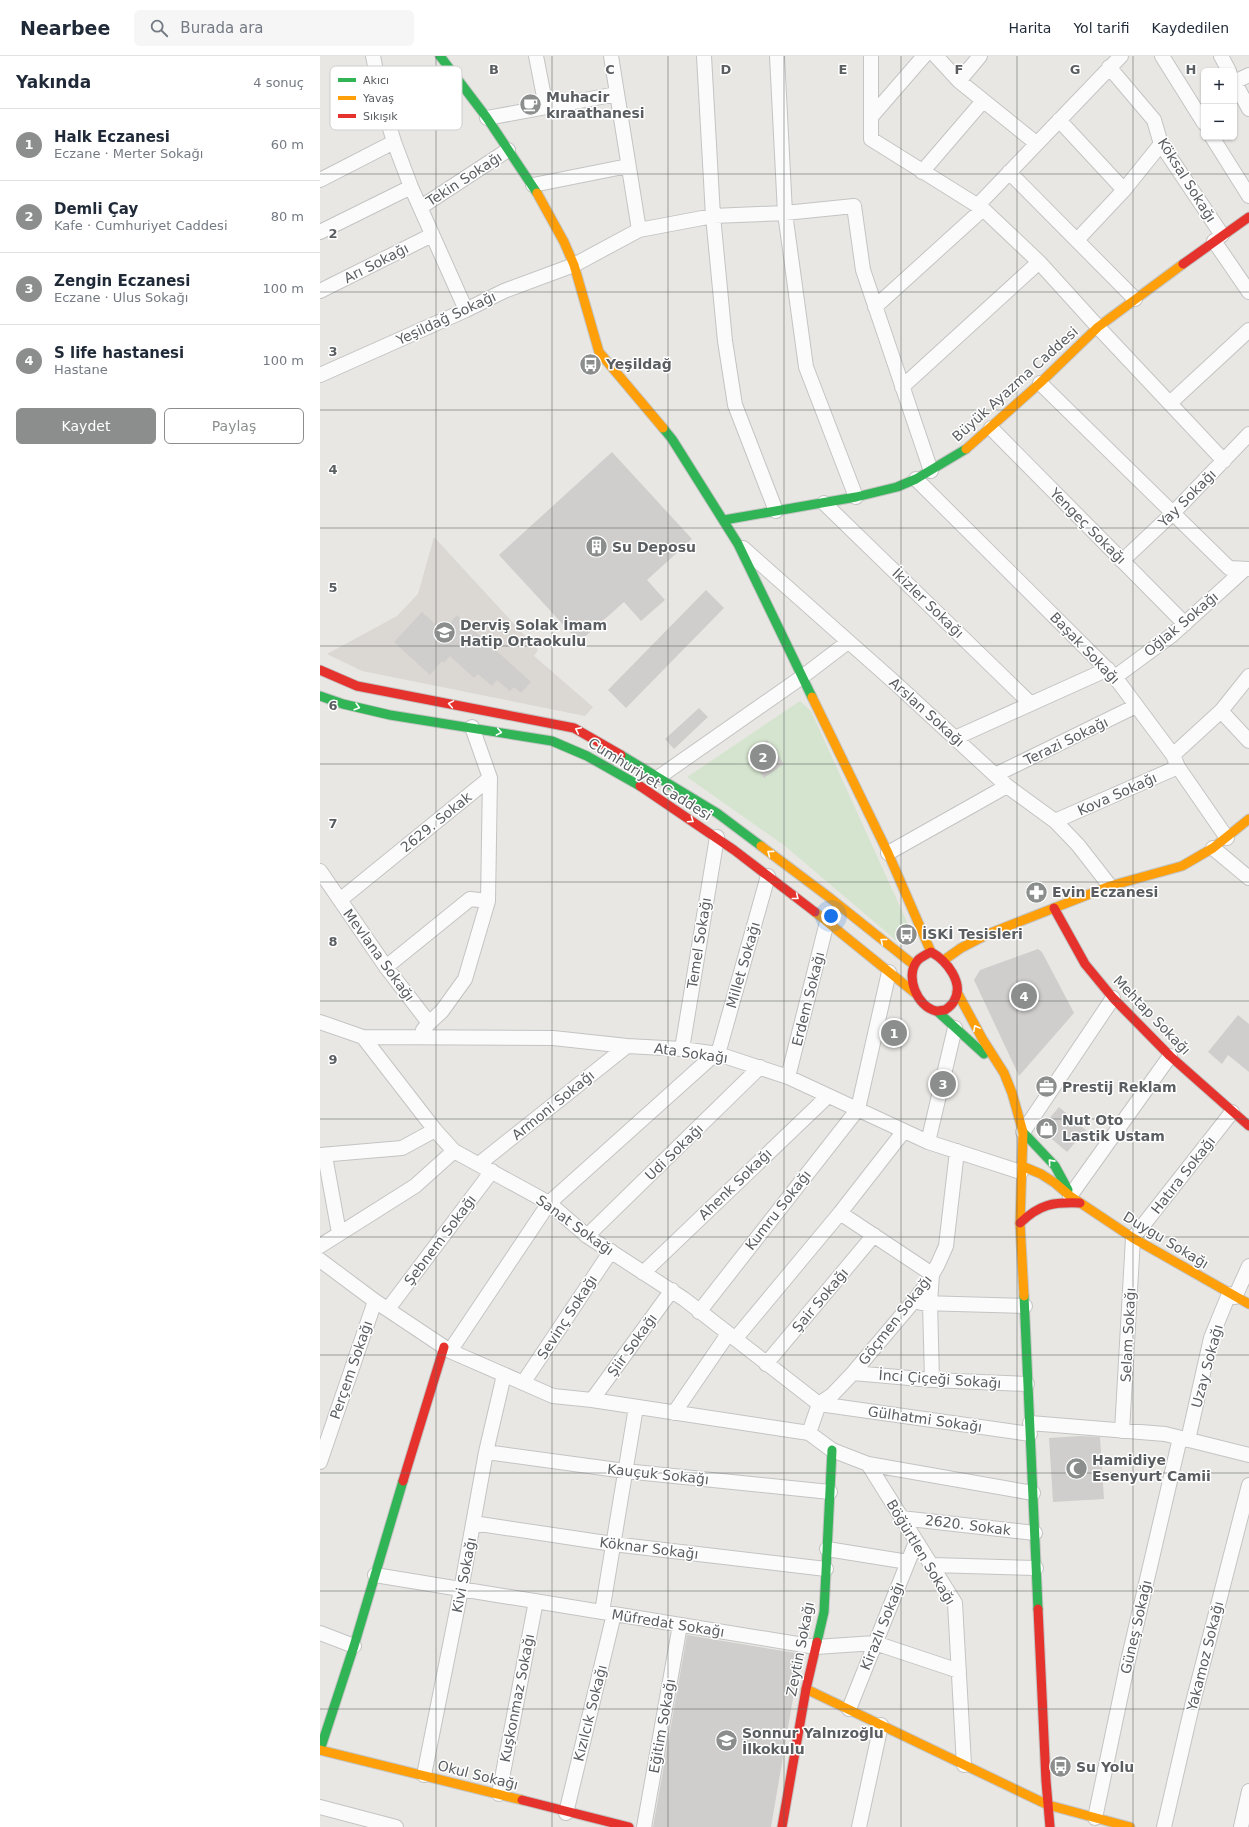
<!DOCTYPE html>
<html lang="tr">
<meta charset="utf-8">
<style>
body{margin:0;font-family:"DejaVu Sans",sans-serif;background:#f6f6f7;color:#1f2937}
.controls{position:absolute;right:12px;top:12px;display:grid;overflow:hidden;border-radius:6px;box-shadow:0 1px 3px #0004}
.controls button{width:36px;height:36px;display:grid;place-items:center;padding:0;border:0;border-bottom:1px solid #e0e1e3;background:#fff;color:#1f2937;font:20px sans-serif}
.you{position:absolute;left:511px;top:860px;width:14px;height:14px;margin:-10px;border:3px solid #fff;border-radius:50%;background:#1a73e8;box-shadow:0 0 0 6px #1a73e833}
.badge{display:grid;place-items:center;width:26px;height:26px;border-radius:50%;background:#8c8e8e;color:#fff;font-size:13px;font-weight:700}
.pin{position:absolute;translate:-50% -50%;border:2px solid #fff;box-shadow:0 1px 4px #0006}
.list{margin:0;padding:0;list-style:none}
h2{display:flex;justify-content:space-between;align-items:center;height:52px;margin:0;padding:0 16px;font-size:17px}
h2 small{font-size:13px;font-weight:400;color:#747a83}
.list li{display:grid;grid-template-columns:26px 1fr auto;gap:12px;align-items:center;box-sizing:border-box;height:72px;padding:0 16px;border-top:1px solid #e0e1e3}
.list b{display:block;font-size:15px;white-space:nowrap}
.list p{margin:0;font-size:13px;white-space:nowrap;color:#747a83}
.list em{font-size:13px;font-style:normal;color:#747a83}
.actions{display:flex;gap:8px;padding:12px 16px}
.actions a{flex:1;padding:9px 0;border:1px solid #8c8e8e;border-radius:6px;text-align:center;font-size:14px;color:#8c8e8e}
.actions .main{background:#8c8e8e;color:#fff}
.icon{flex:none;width:22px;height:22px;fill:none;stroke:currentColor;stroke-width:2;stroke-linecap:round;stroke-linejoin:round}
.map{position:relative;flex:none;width:929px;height:1771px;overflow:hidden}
header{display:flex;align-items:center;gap:24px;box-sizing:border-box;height:56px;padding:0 20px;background:#fff;border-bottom:1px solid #e0e1e3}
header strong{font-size:19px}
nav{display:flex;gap:22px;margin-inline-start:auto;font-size:14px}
.search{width:280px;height:36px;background:#f6f6f7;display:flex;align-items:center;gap:10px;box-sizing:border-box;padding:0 14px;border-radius:6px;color:#747a83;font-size:15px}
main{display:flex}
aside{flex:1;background:#fff}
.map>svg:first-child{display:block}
</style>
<header>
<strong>Nearbee</strong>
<div class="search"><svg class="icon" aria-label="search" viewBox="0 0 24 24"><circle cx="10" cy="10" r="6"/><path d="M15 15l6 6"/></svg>Burada ara</div>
<nav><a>Harita</a><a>Yol tarifi</a><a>Kaydedilen</a></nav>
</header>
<main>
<aside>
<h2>Yakında<small>4 sonuç</small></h2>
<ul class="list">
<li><span class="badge">1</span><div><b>Halk Eczanesi</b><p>Eczane · Merter Sokağı</p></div><em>60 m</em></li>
<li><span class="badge">2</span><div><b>Demli Çay</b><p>Kafe · Cumhuriyet Caddesi</p></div><em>80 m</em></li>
<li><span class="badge">3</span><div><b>Zengin Eczanesi</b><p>Eczane · Ulus Sokağı</p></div><em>100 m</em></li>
<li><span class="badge">4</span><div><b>S life hastanesi</b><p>Hastane</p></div><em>100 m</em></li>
</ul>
<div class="actions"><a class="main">Kaydet</a><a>Paylaş</a></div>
</aside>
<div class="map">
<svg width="929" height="1771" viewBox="0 0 929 1771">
<rect width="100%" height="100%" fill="#e9e7e3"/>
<!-- education -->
<path fill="#dbd7d3" d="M114 481 218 594 214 600 273 651 265 660 42 615 7 598 77 560 98 538Z"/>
<!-- green -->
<path fill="#d5e4cf" d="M480 645 491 655 592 877 578 886 465 790 367 721Z"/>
<!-- building -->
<path fill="#d0cecc" d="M292 396 372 483 327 524 345 544 321 565 304 546 259 586 179 499Z
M386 534 404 552 306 652 288 634Z
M102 556 123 575 137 559 211 626 201 637 194 631 190 635 177 624 172 630 158 618 154 622 130 600 124 607 122 605 110 619 74 586Z
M379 652 388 661 354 693 345 683Z
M447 684 464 708 444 722 427 697Z
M718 893 722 896 754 957 699 1020 654 924 660 914Z
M918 959 929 968V1016L908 999 902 1008 888 996Z
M739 1051 766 1074 747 1096 720 1073Z
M760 1380 780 1381 784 1443 733 1446 729 1382Z
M367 1579 482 1598 475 1631 451 1771H333Z"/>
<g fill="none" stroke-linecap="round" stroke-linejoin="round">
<defs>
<path id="street" d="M53 0 62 45 74 86 91 131 146 254
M216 0 226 51
M291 0 319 174 393 160 465 157 534 150 543 214 611 415
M384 0 393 160 405 285 415 349 456 455
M457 0 465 157 486 311 536 441
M551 0V83L663 153 719 206 778 271 904 405
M616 0 639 25 716 87
M842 0 884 67
M901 0 909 15
M789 11 834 64 841 88 902 179
M639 25 660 0
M914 25 929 53
M914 26 929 19
M551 61 604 0
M167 62 297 38
M739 64 804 134
M892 81 929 140
M602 116 663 45
M689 116 815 243
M0 124 74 86
M213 129 308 110
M658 149 801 0
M101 151 188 94
M0 176 91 131
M757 184 804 134 841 88
M894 185 929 236
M0 235 112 179
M555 251 663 153
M0 319 146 254 184 235 254 209 319 174
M720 327 909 512 929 513
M582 331 719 206
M850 347 929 274
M671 372 865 568
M596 423 795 621 853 699 858 711 907 782
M504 447 711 648
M423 492 573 625 687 730 735 765 758 789 790 830
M802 505 852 458 929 378
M795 621 852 579 925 513
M901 655 929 685
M635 682 788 613
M853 699 901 655 929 620
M675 719 816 650
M339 721 482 621 528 586
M735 765 858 711
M893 792 929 822
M568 797 687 730
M0 815 66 911 109 967 103 974
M20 844 170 722 152 671
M66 911 150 843 168 845
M0 966 43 981 115 1074 134 1095 229 1147 267 1180 364 1243 499 1348 489 1377
M109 967 122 955 145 923 168 845 170 722
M43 981 233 982 307 990 362 993 398 998 468 1021 608 1086 701 1116
M362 993 397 781
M398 998 448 820
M468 1021 507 866
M703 1076 793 942
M608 1086 635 972
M0 1099 82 1092 115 1074
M5 1100 19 1177
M159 1108 307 990
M750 1140 850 1000
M520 1157 612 1218 610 1247 612 1324
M267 1180 440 1011
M0 1190 95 1130 134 1095
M0 1204 55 1245 130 1295 233 1340 272 1344 489 1377 512 1394 548 1408 713 1437
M323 1217 508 1040
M915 1241 929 1210
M601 1247 705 1250
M68 1253 172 1115
M379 1256 538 1053 569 916
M416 1282 520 1157 584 1075
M130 1295 229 1147 395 998
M446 1308 554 1179
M533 1317 612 1324 707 1328
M203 1327 291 1195
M272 1344 352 1234
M499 1348 512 1339 533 1317 593 1246 606 1229 618 1208 626 1190 637 1095
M499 1348 710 1378
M354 1357 408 1278
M710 1367 845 1378 929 1399
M802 1375 813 1182 912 1056
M868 1384 891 1282 909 1238
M166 1396 305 1415 510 1436
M0 1406 55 1245
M548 1408 635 1547 644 1709
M581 1462 715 1477
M153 1467 293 1488 506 1513
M507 1493 588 1506
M611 1509 716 1512
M55 1519 496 1591 555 1587 639 1615
M282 1556 316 1351
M0 1577 34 1590
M529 1653 596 1486
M104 1719 141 1534 166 1396 184 1319
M179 1738 216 1545
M0 1751 76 1771
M246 1757 294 1558
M775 1762 808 1605 860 1382
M324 1771 360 1569
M539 1771 561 1669
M844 1771 872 1650 929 1429
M921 1771 929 1735"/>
<path id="fast" d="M120 0 167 62 217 137
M343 372 352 383 418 488 492 641
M404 464 536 441 577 431 596 423 646 393
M0 640 23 648 70 659 232 685 267 700 320 730
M301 699 397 757 441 790
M618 956 664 998
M703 1076 735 1110 748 1134
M704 1240 718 1553
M497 1586 504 1556 512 1394
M0 1694 34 1590 83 1425"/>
<path id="slow" d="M217 137 244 186 254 209 279 296 343 372
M646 393 720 327 778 271 863 208
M492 641 568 797 611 896
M441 790 510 842 594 909
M495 856 595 937
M624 904 641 892 668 878 790 830 862 810 893 792 929 763
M637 936 663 984 684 1017 692 1037 703 1076 700 1167 704 1240
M702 1110 721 1118 735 1127 750 1140 813 1182 929 1248
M486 1633 728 1749 810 1771
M0 1694 202 1744"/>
<path id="jam" d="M863 208 929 161
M0 614 37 630 254 672 301 699
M320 730 414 794 495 856
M734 852 765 908 793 942 850 1000 929 1070
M611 896C626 904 645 927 634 945 632 949 628 952 625 954 623 954 619 955 616 955 597 951 584 919 598 904 601 901 607 898 611 896Z
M700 1167C720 1148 733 1146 760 1147
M83 1425 124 1291
M718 1553 726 1725 730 1771
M202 1744 309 1771
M462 1771 486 1633 497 1586"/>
</defs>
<!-- street casing -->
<use href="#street" stroke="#c3c4c3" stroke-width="16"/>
<!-- fast casing -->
<use href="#fast" stroke="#c3c4c3" stroke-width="11"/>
<!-- slow casing -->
<use href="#slow" stroke="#c3c4c3" stroke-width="11"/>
<!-- jam casing -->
<use href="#jam" stroke="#c3c4c3" stroke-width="11"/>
<!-- street -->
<use href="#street" stroke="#fcfbfb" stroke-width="14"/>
<!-- fast -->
<use href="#fast" stroke="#30b455" stroke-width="9"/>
<!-- slow -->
<use href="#slow" stroke="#ff9f0a" stroke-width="9"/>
<!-- jam -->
<use href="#jam" stroke="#e5322d" stroke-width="9"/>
</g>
<!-- one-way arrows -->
<defs><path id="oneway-chevron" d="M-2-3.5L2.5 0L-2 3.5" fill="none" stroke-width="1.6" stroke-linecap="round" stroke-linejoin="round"/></defs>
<g stroke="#fff">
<use href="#oneway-chevron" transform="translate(131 648) rotate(-170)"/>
<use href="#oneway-chevron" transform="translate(37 651) rotate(16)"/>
<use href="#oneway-chevron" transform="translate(258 674) rotate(-154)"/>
<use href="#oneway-chevron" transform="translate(179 676) rotate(11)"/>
<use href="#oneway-chevron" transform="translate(371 764) rotate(34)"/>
<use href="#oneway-chevron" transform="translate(450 797) rotate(-143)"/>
<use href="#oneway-chevron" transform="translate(476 841) rotate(38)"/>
<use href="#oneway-chevron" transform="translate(563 885) rotate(-141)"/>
<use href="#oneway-chevron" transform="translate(656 972) rotate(-118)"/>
<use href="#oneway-chevron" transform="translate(731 1106) rotate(-132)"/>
</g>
<!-- grid -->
<path fill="none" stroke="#5a5e61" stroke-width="1" stroke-opacity="0.55" d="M116 0V1771M232 0V1771M348 0V1771M464 0V1771M581 0V1771M697 0V1771M813 0V1771M0 118H929M0 236H929M0 354H929M0 472H929M0 590H929M0 708H929M0 826H929M0 945H929M0 1063H929M0 1181H929M0 1299H929M0 1417H929M0 1535H929M0 1653H929"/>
<!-- icons -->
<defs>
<symbol id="cafe-disc" viewBox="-11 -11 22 22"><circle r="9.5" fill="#8c8e8e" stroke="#fff"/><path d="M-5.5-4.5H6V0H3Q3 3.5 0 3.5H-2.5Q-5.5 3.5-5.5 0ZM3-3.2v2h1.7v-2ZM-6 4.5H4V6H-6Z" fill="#fff"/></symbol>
<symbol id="bus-disc" viewBox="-11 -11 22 22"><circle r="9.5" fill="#8c8e8e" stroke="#fff"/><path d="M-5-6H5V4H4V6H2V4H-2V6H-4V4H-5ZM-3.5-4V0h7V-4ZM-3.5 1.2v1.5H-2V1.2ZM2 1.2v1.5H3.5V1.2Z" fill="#fff"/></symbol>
<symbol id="building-disc" viewBox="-11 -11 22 22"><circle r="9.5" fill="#8c8e8e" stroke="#fff"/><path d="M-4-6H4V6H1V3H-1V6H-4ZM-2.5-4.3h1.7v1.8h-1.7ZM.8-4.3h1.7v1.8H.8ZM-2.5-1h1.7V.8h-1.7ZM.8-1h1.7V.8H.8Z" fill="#fff"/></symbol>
<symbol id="school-disc" viewBox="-11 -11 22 22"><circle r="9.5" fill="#8c8e8e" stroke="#fff"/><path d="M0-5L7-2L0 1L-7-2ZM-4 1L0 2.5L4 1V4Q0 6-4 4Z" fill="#fff"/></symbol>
<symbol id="pharmacy-disc" viewBox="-11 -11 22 22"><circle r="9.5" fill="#8c8e8e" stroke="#fff"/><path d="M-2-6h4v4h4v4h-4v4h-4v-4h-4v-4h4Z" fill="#fff"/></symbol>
<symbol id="office-disc" viewBox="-11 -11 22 22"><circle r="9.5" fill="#8c8e8e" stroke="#fff"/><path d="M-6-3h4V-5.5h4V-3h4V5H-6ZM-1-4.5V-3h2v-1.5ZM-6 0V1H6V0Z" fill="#fff"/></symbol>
<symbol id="shop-disc" viewBox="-11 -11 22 22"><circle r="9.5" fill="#8c8e8e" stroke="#fff"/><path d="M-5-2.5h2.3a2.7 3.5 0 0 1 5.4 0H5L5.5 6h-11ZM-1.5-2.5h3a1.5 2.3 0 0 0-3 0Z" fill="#fff"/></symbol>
<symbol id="mosque-disc" viewBox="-11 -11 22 22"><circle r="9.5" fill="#8c8e8e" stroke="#fff"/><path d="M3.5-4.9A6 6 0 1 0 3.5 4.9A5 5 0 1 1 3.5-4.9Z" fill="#fff"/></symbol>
</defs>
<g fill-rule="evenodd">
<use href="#cafe-disc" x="198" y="36" width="25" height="25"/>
<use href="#bus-disc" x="258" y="296" width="25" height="25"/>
<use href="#building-disc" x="264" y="478" width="25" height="25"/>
<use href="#school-disc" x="112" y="564" width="25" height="25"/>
<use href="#pharmacy-disc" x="704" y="824" width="25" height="25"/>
<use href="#bus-disc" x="574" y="866" width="25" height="25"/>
<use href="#office-disc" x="714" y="1018" width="25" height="25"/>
<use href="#shop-disc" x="714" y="1060" width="25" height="25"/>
<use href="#mosque-disc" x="744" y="1400" width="25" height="25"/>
<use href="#school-disc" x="394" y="1672" width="25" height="25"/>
<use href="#bus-disc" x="728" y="1698" width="25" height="25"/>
</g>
<g text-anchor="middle" stroke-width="3" stroke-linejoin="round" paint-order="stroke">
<!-- poi labels -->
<g font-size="14" font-weight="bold" fill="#5a5e61" stroke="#fff" text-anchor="start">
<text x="226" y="46">Muhacir<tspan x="226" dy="16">kıraathanesi</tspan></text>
<text x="286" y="313">Yeşildağ</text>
<text x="292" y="496">Su Deposu</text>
<text x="140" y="574">Derviş Solak İmam<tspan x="140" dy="16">Hatip Ortaokulu</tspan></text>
<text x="732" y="841">Evin Eczanesi</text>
<text x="602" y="883">İSKİ Tesisleri</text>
<text x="742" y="1036">Prestij Reklam</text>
<text x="742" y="1069">Nut Oto<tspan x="742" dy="16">Lastik Ustam</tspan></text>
<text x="772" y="1409">Hamidiye<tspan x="772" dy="16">Esenyurt Camii</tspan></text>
<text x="422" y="1682">Sonnur Yalnızoğlu<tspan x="422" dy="16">İlkokulu</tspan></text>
<text x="756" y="1716">Su Yolu</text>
</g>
<!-- street labels -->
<g font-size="14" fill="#5a5e61" stroke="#fff">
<text transform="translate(144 123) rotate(-33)" y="5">Tekin Sokağı</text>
<text transform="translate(867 124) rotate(58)" y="5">Köksal Sokağı</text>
<text transform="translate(56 207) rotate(-27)" y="5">Arı Sokağı</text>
<text transform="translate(126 262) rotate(-25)" y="5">Yeşildağ Sokağı</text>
<text transform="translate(695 328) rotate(-42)" y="5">Büyük Ayazma Caddesi</text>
<text transform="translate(867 442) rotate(-45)" y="5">Yay Sokağı</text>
<text transform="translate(768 470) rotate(45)" y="5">Yengeç Sokağı</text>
<text transform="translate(608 547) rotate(44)" y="5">İkizler Sokağı</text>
<text transform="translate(861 568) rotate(-40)" y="5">Oğlak Sokağı</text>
<text transform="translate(765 592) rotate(46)" y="5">Başak Sokağı</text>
<text transform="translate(607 656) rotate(42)" y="5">Arslan Sokağı</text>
<text transform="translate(746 685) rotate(-26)" y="5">Terazi Sokağı</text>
<text transform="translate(330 723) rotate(32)" y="5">Cumhuriyet Caddesi</text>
<text transform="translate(797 738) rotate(-24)" y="5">Kova Sokağı</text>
<text transform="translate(116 766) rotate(-39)" y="5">2629. Sokak</text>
<text transform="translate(379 887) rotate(-81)" y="5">Temel Sokağı</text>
<text transform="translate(59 899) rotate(54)" y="5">Mevlana Sokağı</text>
<text transform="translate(423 909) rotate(-74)" y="5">Millet Sokağı</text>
<text transform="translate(488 943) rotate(-76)" y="5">Erdem Sokağı</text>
<text transform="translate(832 959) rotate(46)" y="5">Mehtap Sokağı</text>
<text transform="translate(371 997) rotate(8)" y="5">Ata Sokağı</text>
<text transform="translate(233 1049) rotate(-39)" y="5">Armoni Sokağı</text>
<text transform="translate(354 1096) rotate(-44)" y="5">Udi Sokağı</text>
<text transform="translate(863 1119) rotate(-52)" y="5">Hatıra Sokağı</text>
<text transform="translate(415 1128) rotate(-44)" y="5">Ahenk Sokağı</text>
<text transform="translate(458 1154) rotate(-52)" y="5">Kumru Sokağı</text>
<text transform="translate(255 1169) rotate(36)" y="5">Sanat Sokağı</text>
<text transform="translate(120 1184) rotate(-53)" y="5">Şebnem Sokağı</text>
<text transform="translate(846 1184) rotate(31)" y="5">Duygu Sokağı</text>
<text transform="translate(500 1244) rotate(-50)" y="5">Şair Sokağı</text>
<text transform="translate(247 1261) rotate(-57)" y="5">Sevinç Sokağı</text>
<text transform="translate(575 1264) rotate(-52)" y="5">Göçmen Sokağı</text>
<text transform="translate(808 1279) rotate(-87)" y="5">Selam Sokağı</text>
<text transform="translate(312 1289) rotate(-54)" y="5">Şiir Sokağı</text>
<text transform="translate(887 1310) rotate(-75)" y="5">Uzay Sokağı</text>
<text transform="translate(31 1314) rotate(-71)" y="5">Perçem Sokağı</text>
<text transform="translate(620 1323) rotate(4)" y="5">İnci Çiçeği Sokağı</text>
<text transform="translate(605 1363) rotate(8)" y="5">Gülhatmi Sokağı</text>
<text transform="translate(338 1418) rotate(6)" y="5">Kauçuk Sokağı</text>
<text transform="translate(648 1469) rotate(7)" y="5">2620. Sokak</text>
<text transform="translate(329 1492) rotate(7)" y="5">Köknar Sokağı</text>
<text transform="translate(601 1496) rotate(59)" y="5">Böğürtlen Sokağı</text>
<text transform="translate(144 1519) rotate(-79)" y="5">Kivi Sokağı</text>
<text transform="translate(348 1567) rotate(9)" y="5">Müfredat Sokağı</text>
<text transform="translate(562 1570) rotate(-68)" y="5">Kirazlı Sokağı</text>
<text transform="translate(816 1571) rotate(-77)" y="5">Güneş Sokağı</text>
<text transform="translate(480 1593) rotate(-79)" y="5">Zeytin Sokağı</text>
<text transform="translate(885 1600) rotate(-76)" y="5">Yakamoz Sokağı</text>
<text transform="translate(197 1642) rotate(-79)" y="5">Kuşkonmaz Sokağı</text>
<text transform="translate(270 1657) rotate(-76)" y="5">Kızılcık Sokağı</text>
<text transform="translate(342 1670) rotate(-80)" y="5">Eğitim Sokağı</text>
<text transform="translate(158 1719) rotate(14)" y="5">Okul Sokağı</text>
</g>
</g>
<!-- legend -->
<rect x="10" y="10" width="132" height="64" rx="6" fill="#fff" stroke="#cecfd0" stroke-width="1"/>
<rect x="18" y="22" width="18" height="4" fill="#30b455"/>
<rect x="18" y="40" width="18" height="4" fill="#ff9f0a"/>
<rect x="18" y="58" width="18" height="4" fill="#e5322d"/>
<g font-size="11" fill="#5a5e61">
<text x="43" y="28">Akıcı</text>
<text x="43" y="46">Yavaş</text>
<text x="43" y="64">Sıkışık</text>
</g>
<g font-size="13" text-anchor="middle" font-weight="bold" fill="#5a5e61" stroke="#fff" stroke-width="3" stroke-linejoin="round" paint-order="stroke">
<text x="174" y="18">B</text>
<text x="290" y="18">C</text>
<text x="406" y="18">D</text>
<text x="523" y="18">E</text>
<text x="639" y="18">F</text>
<text x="755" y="18">G</text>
<text x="871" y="18">H</text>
<text x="13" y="182">2</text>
<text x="13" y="300">3</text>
<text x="13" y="418">4</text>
<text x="13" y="536">5</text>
<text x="13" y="654">6</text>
<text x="13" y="772">7</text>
<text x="13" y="890">8</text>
<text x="13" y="1008">9</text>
</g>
</svg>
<div class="controls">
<button>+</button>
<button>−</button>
</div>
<div class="you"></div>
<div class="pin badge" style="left:574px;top:977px">1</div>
<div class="pin badge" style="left:443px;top:701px">2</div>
<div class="pin badge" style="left:623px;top:1028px">3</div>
<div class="pin badge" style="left:704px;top:940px">4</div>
</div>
</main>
